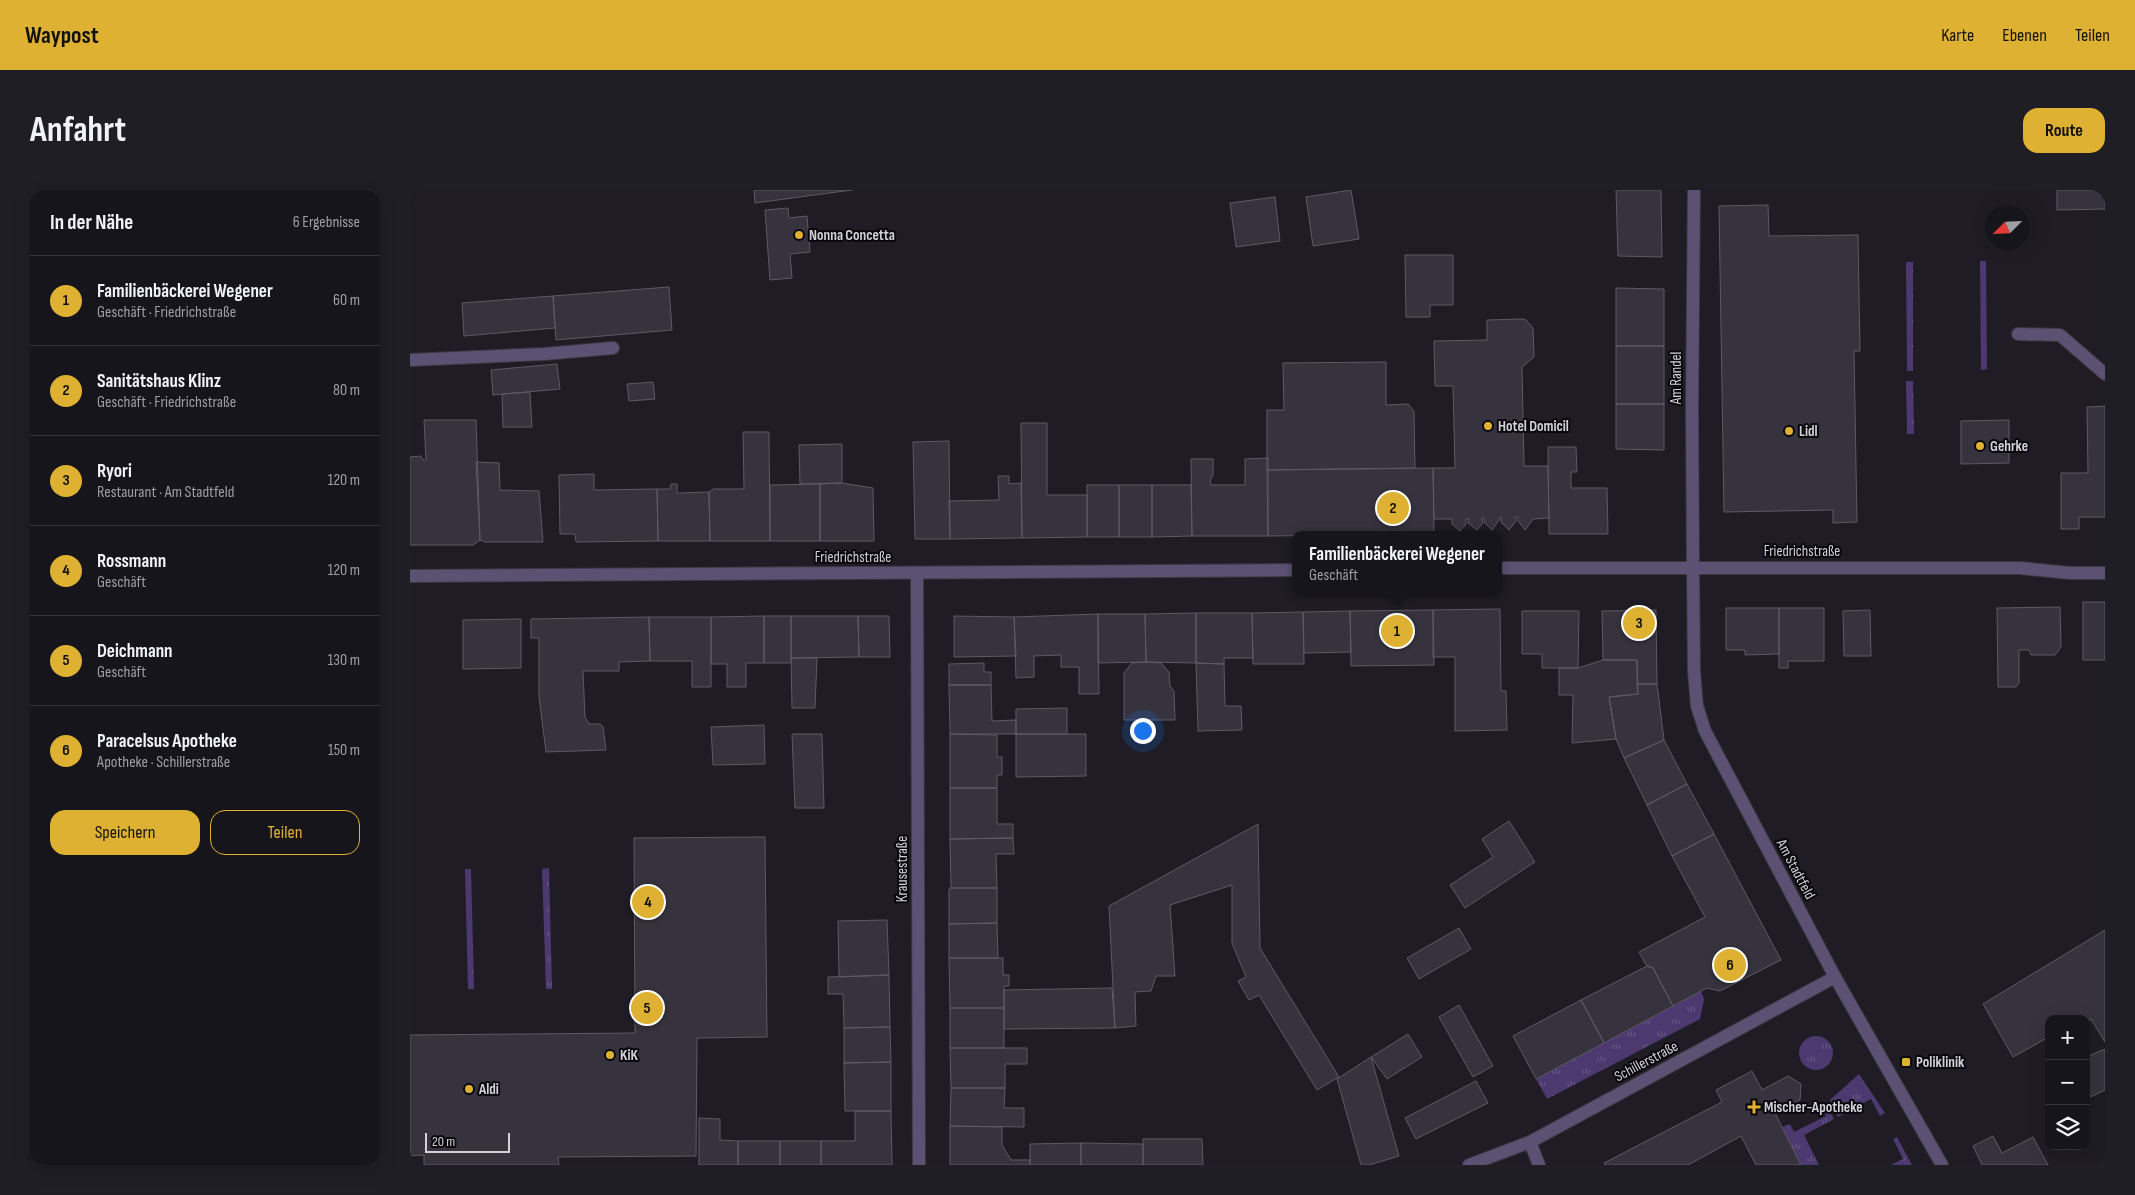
<!DOCTYPE html>
<html lang="de">
<meta charset="utf-8">
<style>
body{margin:0;font-family:"Sofia Sans Condensed",sans-serif;background:#201e25;color:#f1f3f6}
.controls{position:absolute;right:15px;bottom:15px;display:grid;overflow:hidden;border-radius:10px;box-shadow:0 5px 20px #0002}
.controls button{width:45px;height:45px;display:grid;place-items:center;padding:0;border:0;border-bottom:1px solid #36343b;background:#17151c;color:#f1f3f6;font:25px sans-serif}
.compass{position:absolute;left:1575px;top:15px;width:45px;height:45px;border-radius:50%;background:#17151c;box-shadow:0 5px 20px #0002;rotate:246deg}
.scale{position:absolute;left:15px;bottom:12px;width:85px;box-sizing:border-box;padding-left:5px;border:2px solid #d3d1d8;border-top:0;font-size:14px;line-height:18px;white-space:nowrap;color:#d3d1d8;-webkit-text-stroke:4px #08070b;paint-order:stroke}
.you{position:absolute;left:732px;top:540px;width:18px;height:18px;margin:-12px;border:4px solid #fff;border-radius:50%;background:#1a73e8;box-shadow:0 0 0 8px #1a73e833}
.badge{display:grid;place-items:center;width:32px;height:32px;border-radius:50%;background:#deb133;color:#111;font-size:16px;font-weight:700}
.pin{position:absolute;translate:-50% -50%;border:2px solid #fff;box-shadow:0 1px 5px #0006}
.popup{position:absolute;left:882px;top:341px;width:210px;height:65px;box-sizing:border-box;display:grid;place-content:center;border-radius:10px;background:#17151c;filter:drop-shadow(0 1px 4px #0005);font-size:16px;white-space:nowrap;color:#9e9fa3}
.popup b{font-size:19px;color:#f1f3f6}
.popup::after{content:'';position:absolute;left:50%;top:100%;margin-left:-10px;border:10px solid transparent;border-top-color:#17151c}
.list{margin:0;padding:0;list-style:none}
h2{display:flex;justify-content:space-between;align-items:center;height:65px;margin:0;padding:0 20px;font-size:21px}
h2 small{font-size:16px;font-weight:400;color:#9e9fa3}
.list li{display:grid;grid-template-columns:32px 1fr auto;gap:15px;align-items:center;box-sizing:border-box;height:90px;padding:0 20px;border-top:1px solid #36343b}
.list b{display:block;font-size:19px;white-space:nowrap}
.list p{margin:0;font-size:16px;white-space:nowrap;color:#9e9fa3}
.list em{font-size:16px;font-style:normal;color:#9e9fa3}
.actions{display:flex;gap:10px;padding:15px 20px}
.actions a{flex:1;padding:11px 0;border:1px solid #deb133;border-radius:15px;text-align:center;font-size:18px;color:#deb133}
.actions .main{background:#deb133;color:#111}
.icon{flex:none;width:28px;height:28px;fill:none;stroke:currentColor;stroke-width:2;stroke-linecap:round;stroke-linejoin:round}
.map{position:relative;flex:none;width:1695px;height:975px;overflow:hidden;border-radius:15px}
header{display:flex;align-items:center;gap:30px;box-sizing:border-box;height:70px;padding:0 25px;background:#deb133;color:#111}
header strong{font-size:24px}
nav{display:flex;gap:28px;margin-inline-start:auto;font-size:18px}
.intro{display:flex;align-items:center;justify-content:space-between;box-sizing:border-box;height:120px;padding:0 30px}
h1{margin:0;font-size:35px}
.button{padding:12px 22px;border-radius:15px;background:#deb133;color:#111;font-size:18px;font-weight:700}
main{display:flex;gap:30px;padding:0 30px}
aside{flex:1;background:#17151c;border-radius:15px;box-shadow:0 5px 20px #0002}
.map>svg:first-child{display:block}
</style>
<header>
<strong>Waypost</strong>
<nav><a>Karte</a><a>Ebenen</a><a>Teilen</a></nav>
</header>
<div class="intro"><h1>Anfahrt</h1><a class="button">Route</a></div>
<main>
<aside>
<h2>In der Nähe<small>6 Ergebnisse</small></h2>
<ul class="list">
<li><span class="badge">1</span><div><b>Familienbäckerei Wegener</b><p>Geschäft · Friedrichstraße</p></div><em>60 m</em></li>
<li><span class="badge">2</span><div><b>Sanitätshaus Klinz</b><p>Geschäft · Friedrichstraße</p></div><em>80 m</em></li>
<li><span class="badge">3</span><div><b>Ryori</b><p>Restaurant · Am Stadtfeld</p></div><em>120 m</em></li>
<li><span class="badge">4</span><div><b>Rossmann</b><p>Geschäft</p></div><em>120 m</em></li>
<li><span class="badge">5</span><div><b>Deichmann</b><p>Geschäft</p></div><em>130 m</em></li>
<li><span class="badge">6</span><div><b>Paracelsus Apotheke</b><p>Apotheke · Schillerstraße</p></div><em>150 m</em></li>
</ul>
<div class="actions"><a class="main">Speichern</a><a>Teilen</a></div>
</aside>
<div class="map">
<svg width="1695" height="975" viewBox="0 0 1695 975">
<defs>
<pattern id="grass-tufts" width="24" height="20" patternUnits="userSpaceOnUse" patternTransform="scale(1.25)"><rect width="24" height="20" fill="#4c396f"/><path d="M3 7l-1-3M5 7V3M7 7l1-3M15 17l-1-3M17 17v-4M19 17l1-3" fill="none" stroke="#655583"/></pattern>
</defs>
<rect width="100%" height="100%" fill="#1f1c26"/>
<!-- grass -->
<path fill="url(#grass-tufts)" d="M1570 71H1576L1577 179 1571 180Z
M1496 72H1503V181H1497Z
M1496 191H1503L1504 244H1497Z
M139 678 142 799H136L132 679Z
M55 679H61L64 799H58Z
M1291 801 1294 810 1290 829 1137 909 1126 889Z
M1389 863a17 17 0 1 1 34 0a17 17 0 1 1-34 0Z
M1449 884 1475 923 1470 926 1461 909 1428 927 1420 910Z
M1416 914 1424 929 1394 945 1409 975H1391L1372 937 1380 934 1384 942 1416 926 1412 918Z
M1487 947 1502 975H1481L1493 969 1483 949Z"/>
<!-- building -->
<path fill="#36333e" stroke="#5d5a66" d="M344 0H442L345 13Z
M941 0 949 49 903 56 896 7Z
M1206 0H1251L1252 67 1208 66Z
M1647 0H1695V19L1647 20Z
M865 7 870 51 826 57 820 13Z
M1358 15 1359 46 1448 45 1450 161H1444L1447 332 1423 333V320L1314 322 1309 16Z
M378 18 379 28 397 26 400 62 380 64 382 88 360 90 355 20Z
M995 65H1043V115H1020V127H996Z
M259 97 262 140 146 150 143 106Z
M1206 98 1254 99V156H1206Z
M143 106 145 138 54 146 52 113Z
M1112 129 1116 130 1123 138 1124 167 1112 177 1114 276H1138L1139 328 1123 329 1115 340 1108 331V327H1105L1106 331 1099 340 1091 332V327L1082 340 1075 333 1074 328H1072L1073 333 1067 340 1058 333 1059 329H1056V334L1050 341 1042 334V329H1024L1023 278H1045L1043 196H1025L1024 151 1077 150V130Z
M1206 156H1254V214H1206Z
M976 172V215L998 214 1004 221 1005 278 857 280V220H874L873 173Z
M147 174 150 199 83 205 81 180Z
M243 192 245 209 219 211 217 194Z
M120 202 122 237H93L92 204Z
M1206 214H1254V260L1206 259Z
M1695 216V327H1669V339H1651V283H1678L1677 217Z
M14 230H66L70 350 63 355H0V267L11 266 14 271 16 270Z
M1599 230V273L1551 274V231Z
M611 233H637V305H677V347L612 348Z
M333 242H359L360 351H300L299 302 303 299H334Z
M539 251 540 349H505L503 252Z
M432 254V293L390 294 389 255Z
M1138 257H1166L1167 282H1161V298H1197L1198 344H1139Z
M858 268V346H782L781 269H803V286L800 290 801 295H835V269Z
M66 272 89 273 90 300 129 301 133 352H75L70 350Z
M1023 278 1024 344 858 346 857 280Z
M184 284V300L247 299 248 351 166 352 165 344H150L149 285Z
M588 286H599V294L611 293 612 348 540 349 539 311 589 310Z
M432 293 463 298 464 351H410V294Z
M261 294H267V303L299 302 300 351H248L247 299H260Z
M410 294V351H360V295Z
M677 295H709V347H677Z
M709 295H742V347H709Z
M742 295H781L782 346 742 347Z
M1673 412H1695V470H1673Z
M1650 417 1651 457 1645 465H1621L1619 460H1609V493L1606 497H1588L1587 418Z
M1316 418H1369V464L1335 465V460H1316Z
M1369 418H1414V471H1378V478H1369Z
M1090 419 1091 501H1096L1097 540 1045 541V467H1023V420Z
M1023 420 1024 475 941 476 940 421Z
M1246 420 1247 494H1227V470H1193L1192 421Z
M1460 420 1461 466H1434L1433 421Z
M940 421 941 462 894 463 893 422Z
M1112 421H1169L1168 478H1132V464H1112Z
M893 422 894 474H843L842 423Z
M786 423H842L843 468H814V474L786 473Z
M786 423V473L736 472 735 424Z
M688 424 689 504H669V477H651V465L624 466V487L606 488 604 427Z
M688 424H735L736 472 688 473Z
M354 426H381V473H354Z
M354 426V473H336V497H317V474H301V427Z
M381 426H448L449 467 381 468Z
M448 426H479L480 467H449Z
M544 426 604 427 606 466 544 467Z
M239 427 240 471 209 472V481H173L175 527 179 534H190L193 537 196 560 136 562 129 507V448H121V429Z
M239 427H301V497H282V471H240Z
M111 429V478L53 479V430Z
M381 468H407L405 518H382Z
M1193 470H1227L1228 504 1199 507 1206 549 1162 553 1163 505H1149V478H1168Z
M736 472 751 473 759 482 760 496 764 501 765 530H714V483L722 473Z
M574 473V482H581V495H539V474Z
M786 473 814 474 815 516H831L832 540 788 541Z
M1227 494H1247L1254 550 1214 568 1206 549 1199 507 1228 504Z
M539 495H581L582 531 606 530V544H540Z
M657 518V544H606V519Z
M354 535 355 574 303 575 301 537Z
M382 544H412L414 618H385Z
M540 544 587 545V567H592V585H587V598H540Z
M606 544H676V586L606 587Z
M1254 550 1277 594 1237 615 1214 568Z
M1277 594 1304 644 1262 666 1237 615Z
M540 598H587V634H603V648L540 649Z
M1099 631 1125 672 1055 718 1040 695 1083 667 1072 649Z
M848 634 850 758 929 887 907 900 849 805 839 810 828 791 836 787 822 753V695L760 715 765 786H746L741 801 725 802 726 836 705 838 699 716Z
M1304 644 1371 770 1310 801 1297 798 1263 816 1243 778 1236 775 1229 762 1295 727 1262 666Z
M355 647 357 847 287 848 286 966 148 967 149 975H14V965L0 966V845L225 843 224 648Z
M603 648 604 664H586L587 698H541L540 649Z
M541 698H587V733L539 734V699Z
M477 730 479 785 429 787 428 731Z
M587 733 588 768H539V734Z
M1049 738 1061 759 1009 789 997 768Z
M1695 740V852L1681 829 1676 832V829H1639V847L1603 867 1573 814Z
M539 768H593V785H599V796H594V818H540Z
M1237 776 1243 778 1263 816 1194 853 1171 810Z
M479 785 480 837 434 838 433 804H418V787Z
M702 798 705 838 594 839V800Z
M1171 810 1194 853 1126 889 1103 846Z
M1049 815 1083 876 1063 887 1029 827Z
M540 818H594V858H540Z
M480 837 481 872 434 873V838Z
M998 844 1012 867 977 889 961 867Z
M540 858H617V874H595V898H541Z
M1695 859V900L1680 907 1676 899V867Z
M961 867 989 966 959 975H951L927 889Z
M481 872V921H435L434 873Z
M1342 881 1352 900 1378 886 1391 894 1390 910 1365 923 1391 975H1346L1331 946 1278 975H1195L1194 973 1312 912 1306 900Z
M1066 891 1078 913 1006 949 995 928Z
M541 898H595L594 918H614V937L540 936Z
M445 921H481L482 975H411V951H445Z
M289 928 310 929V950L328 951V975H289Z
M540 936 592 937V955L601 970H620V975H540Z
M1583 946 1592 963 1623 947 1638 975H1572L1563 956Z
M733 949H792L793 975H733Z
M328 951H370V975H328Z
M370 951H411V975H370Z
M671 953 733 954V975H671Z
M671 953V975H620V954Z"/>
<g fill="none" stroke-linecap="round" stroke-linejoin="round">
<defs>
<path id="service" d="M1608 144 1650 145 1695 184
M0 170 134 164 203 158
M1120 952 1129 975"/>
<path id="minor" d="M1283 377 1282 218 1284 0
M507 383 509 975
M1059 975 1120 952 1425 787"/>
<path id="tertiary" d="M1283 377 1284 481 1287 516 1295 541 1425 787 1532 975
M1088 378H1610L1660 383H1695
M0 386 886 380"/>
</defs>
<!-- service casing -->
<use href="#service" stroke="#3c3942" stroke-width="14"/>
<!-- minor casing -->
<use href="#minor" stroke="#3c3942" stroke-width="14"/>
<!-- tertiary casing -->
<use href="#tertiary" stroke="#3c3942" stroke-width="14"/>
<!-- service -->
<use href="#service" stroke="#5c5173" stroke-width="12"/>
<!-- minor -->
<use href="#minor" stroke="#5c5173" stroke-width="12"/>
<!-- tertiary -->
<use href="#tertiary" stroke="#5c5173" stroke-width="12"/>
</g>
<!-- markers -->
<g fill="#deb133" stroke="#08070b" stroke-width="2">
<circle cx="389" cy="45" r="5"/>
<circle cx="1078" cy="236" r="5"/>
<circle cx="1379" cy="241" r="5"/>
<circle cx="1570" cy="256" r="5"/>
<circle cx="200" cy="865" r="5"/>
<rect x="1491" y="867" width="10" height="10" rx="2.5"/>
<circle cx="59" cy="899" r="5"/>
<path d="M1341.5 909.5h5v5h5v5h-5v5h-5v-5h-5v-5h5z"/>
</g>
<g text-anchor="middle" stroke-width="4" stroke-linejoin="round" paint-order="stroke">
<!-- poi labels -->
<g font-size="15" font-weight="bold" fill="#d3d1d8" stroke="#08070b" text-anchor="start">
<text x="399" y="50">Nonna Concetta</text>
<text x="1088" y="241">Hotel Domicil</text>
<text x="1389" y="246">Lidl</text>
<text x="1580" y="261">Gehrke</text>
<text x="210" y="870">KiK</text>
<text x="1506" y="877">Poliklinik</text>
<text x="69" y="904">Aldi</text>
<text x="1354" y="922">Mischer-Apotheke</text>
</g>
<!-- street labels -->
<g font-size="15" fill="#d3d1d8" stroke="#08070b">
<text transform="translate(1266 188) rotate(-90)" y="5">Am Randel</text>
<text x="1392" y="366">Friedrichstraße</text>
<text x="443" y="372">Friedrichstraße</text>
<text transform="translate(492 679) rotate(-90)" y="5">Krausestraße</text>
<text transform="translate(1386 679) rotate(62)" y="5">Am Stadtfeld</text>
<text transform="translate(1236 871) rotate(-28)" y="5">Schillerstraße</text>
</g>
</g>
</svg>
<div class="controls">
<button>+</button>
<button>−</button>
<button><svg class="icon" aria-label="layers" viewBox="0 0 24 24"><path d="M12 4l9 5-9 5-9-5zM3 14l9 5 9-5"/></svg></button>
</div>
<svg class="compass" viewBox="-18 -18 36 36"><path d="M0-13l5 13h-10z" fill="#e53935"/><path d="M0 13l5-13h-10z" fill="#9e9fa3"/></svg>
<div class="scale">20 m</div>
<div class="you"></div>
<div class="pin badge" style="left:987px;top:441px">1</div>
<div class="popup"><b>Familienbäckerei Wegener</b>Geschäft</div>
<div class="pin badge" style="left:983px;top:318px">2</div>
<div class="pin badge" style="left:1229px;top:433px">3</div>
<div class="pin badge" style="left:238px;top:712px">4</div>
<div class="pin badge" style="left:237px;top:818px">5</div>
<div class="pin badge" style="left:1320px;top:775px">6</div>
</div>
</main>
